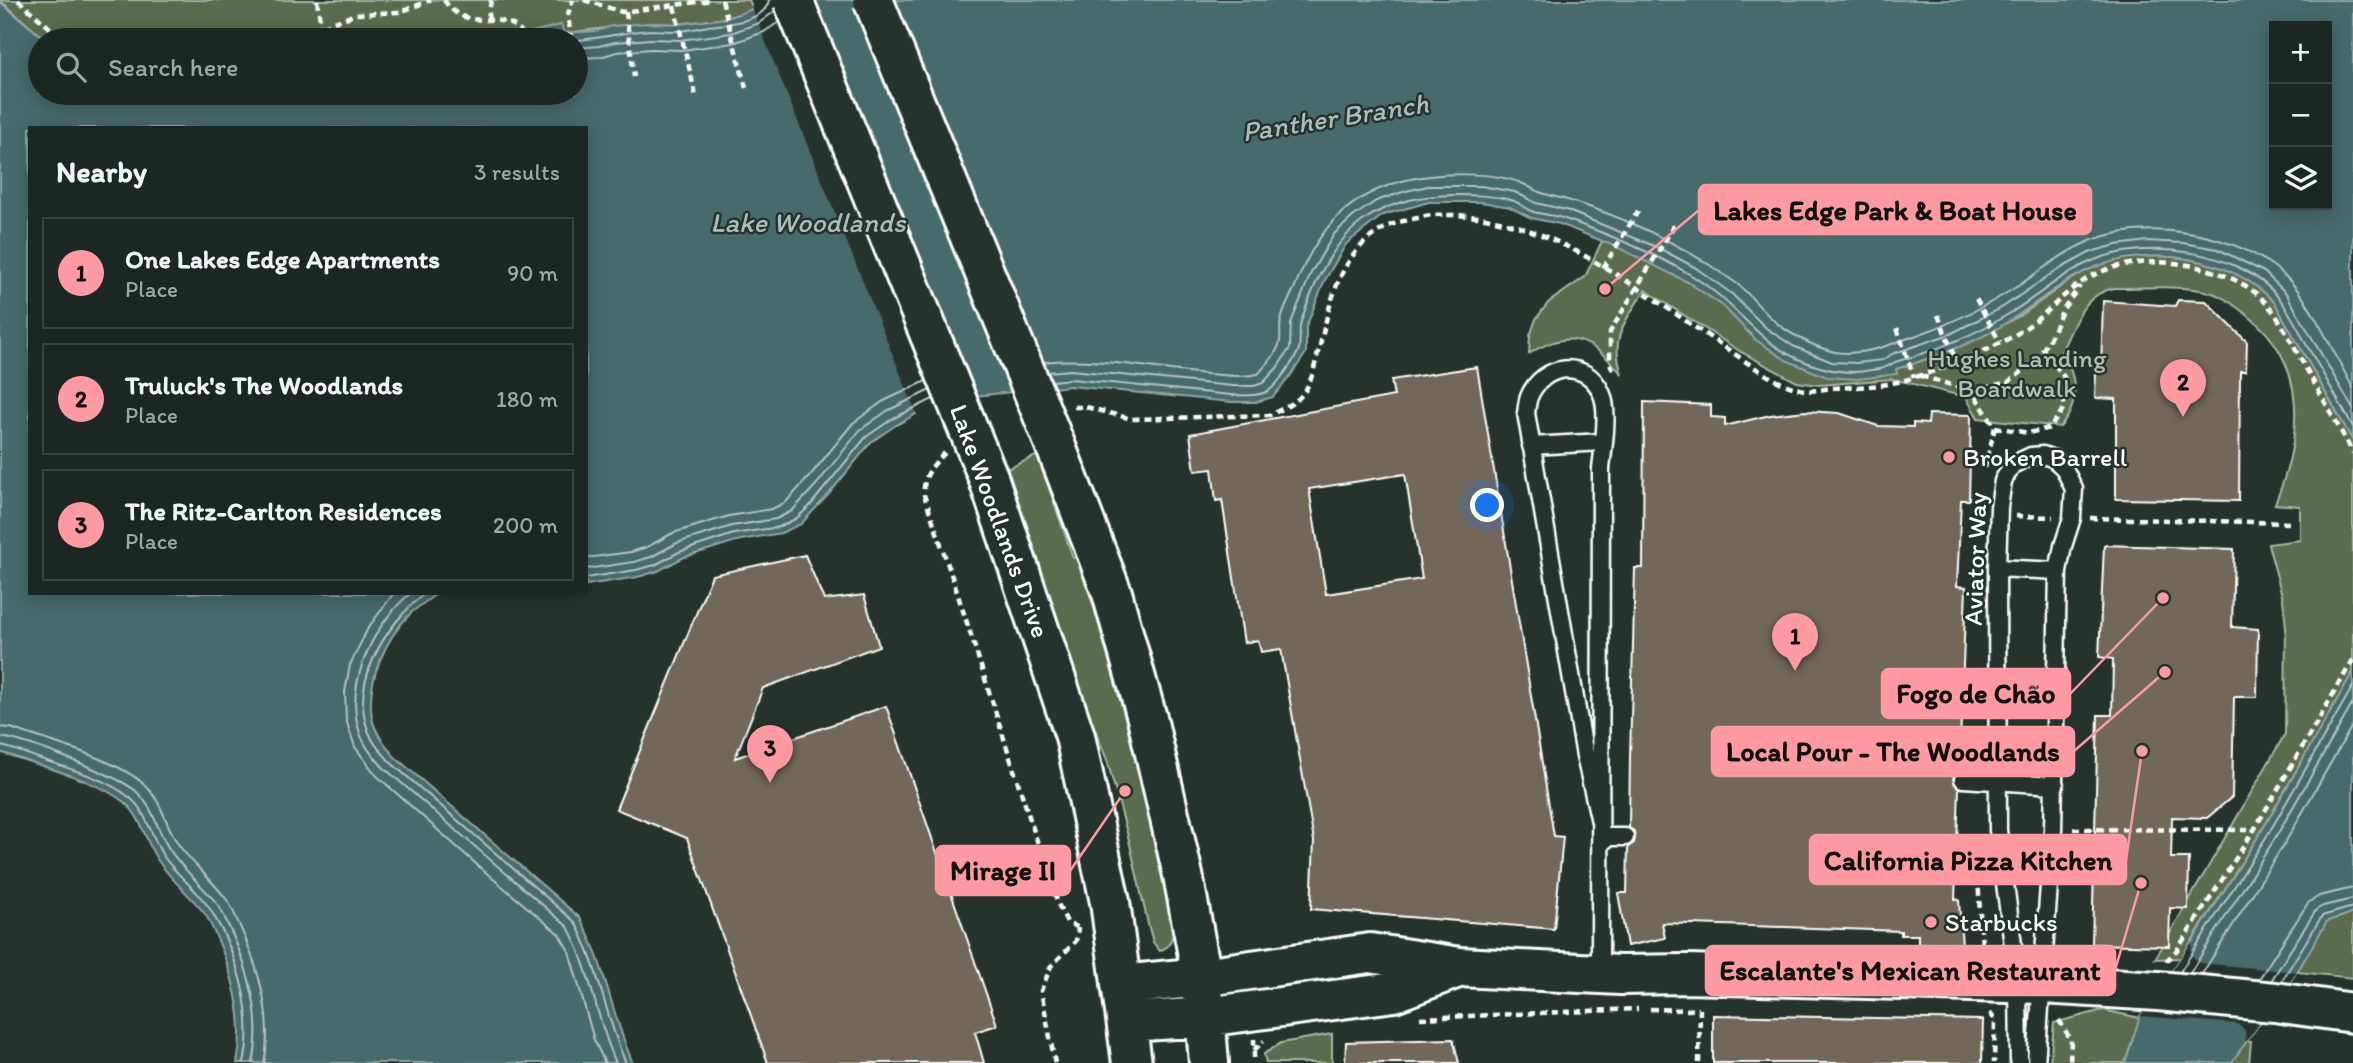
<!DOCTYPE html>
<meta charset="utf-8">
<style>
body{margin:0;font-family:Itim,sans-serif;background:#252e2a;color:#f1f3f6}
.controls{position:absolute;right:21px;top:21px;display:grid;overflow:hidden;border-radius:0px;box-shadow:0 4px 18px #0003}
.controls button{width:63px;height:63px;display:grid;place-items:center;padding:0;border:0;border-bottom:2px solid #3a4340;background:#1c2622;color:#f1f3f6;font:35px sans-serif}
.you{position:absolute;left:1488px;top:506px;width:24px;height:24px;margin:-18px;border:5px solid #fff;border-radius:50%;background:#1a73e8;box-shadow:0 0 0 10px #1a73e833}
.badge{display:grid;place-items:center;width:46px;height:46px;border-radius:50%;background:#ff9aa2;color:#111;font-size:23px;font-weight:700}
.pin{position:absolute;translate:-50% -58px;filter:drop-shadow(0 2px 4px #0008)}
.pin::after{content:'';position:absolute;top:37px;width:24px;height:21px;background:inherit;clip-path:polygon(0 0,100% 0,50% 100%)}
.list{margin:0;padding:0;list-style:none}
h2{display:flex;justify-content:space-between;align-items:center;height:91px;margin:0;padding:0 28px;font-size:30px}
h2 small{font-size:23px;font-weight:400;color:#a0a5a5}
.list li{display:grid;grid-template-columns:46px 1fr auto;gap:21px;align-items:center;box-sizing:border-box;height:112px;margin:0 14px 14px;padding:0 14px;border:2px solid #3a4340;border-radius:0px}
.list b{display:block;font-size:26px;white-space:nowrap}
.list p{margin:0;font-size:23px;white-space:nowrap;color:#a0a5a5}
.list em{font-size:23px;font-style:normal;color:#a0a5a5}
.icon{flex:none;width:38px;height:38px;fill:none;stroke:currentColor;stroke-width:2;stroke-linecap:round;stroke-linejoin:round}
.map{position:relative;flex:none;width:2353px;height:1063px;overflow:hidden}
.search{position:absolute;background:#1c2622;box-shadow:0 4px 18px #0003;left:28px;top:28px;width:560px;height:77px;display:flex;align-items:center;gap:18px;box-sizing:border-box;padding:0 24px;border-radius:38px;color:#a0a5a5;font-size:26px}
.panel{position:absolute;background:#1c2622;box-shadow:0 4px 18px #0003;left:28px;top:126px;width:560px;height:469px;border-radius:0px}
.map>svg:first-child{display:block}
</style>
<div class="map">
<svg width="2353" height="1063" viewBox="0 0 2353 1063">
<rect width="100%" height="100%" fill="#26332d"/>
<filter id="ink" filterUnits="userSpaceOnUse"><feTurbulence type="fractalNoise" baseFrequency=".0143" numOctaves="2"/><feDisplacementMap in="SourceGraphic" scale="14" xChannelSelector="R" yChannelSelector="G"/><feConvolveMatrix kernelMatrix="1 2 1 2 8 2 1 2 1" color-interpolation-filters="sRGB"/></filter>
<g filter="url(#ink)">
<!-- green -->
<path fill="#5b6b4e" stroke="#adb5a6" stroke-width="2" d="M0 0H749L753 9 727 18 678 24 650 23 564 33 561 25 529 33 530 40H50L36 32Z
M1637 204 1622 249 1688 282 1723 306 1756 340 1896 373V369C1918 363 1939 352 1960 343 1978 335 1997 329 2014 319 2042 303 2065 279 2095 267 2152 245 2234 257 2275 303L2353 441V672L2264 827 2181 958 2155 959 2285 734 2286 627 2283 599 2268 544 2300 540V506L2275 504C2302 438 2310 363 2247 315 2234 305 2221 294 2205 291 2180 285 2141 288 2114 288 2082 294 2074 326 2061 352 2078 376 2080 405 2060 427L1978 418 1966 397 1893 379 1819 385 1797 382 1741 352 1645 290C1626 320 1609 337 1622 374 1592 340 1571 327 1529 354L1530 336 1536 319 1549 302 1585 277 1602 241 1613 245Z
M1038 455 1073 558 1079 556 1144 781 1166 874 1174 933 1168 946 1160 951 1153 942 1148 924 1129 840 1107 760 1087 709 1027 525 1005 470Z
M2353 913V978L2297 972 2327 921Z
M2103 1010 2251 1042 2249 1063H2050L2054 1023Z
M1332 1034V1063H1266L1264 1054 1281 1043Z"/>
<!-- water -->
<path fill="#466a6a" stroke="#90a6a6" stroke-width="2" fill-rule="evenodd" d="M766 0H2353V441L2275 303C2234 257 2152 245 2095 267 2057 282 2027 313 1991 332 1961 348 1929 359 1896 369L1897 374 1857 379 1827 377 1786 360 1756 340 1723 306 1688 282 1617 247 1560 224 1531 218 1510 207 1481 202H1429L1383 215 1346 244 1325 280 1306 327V353L1289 378 1273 397 1256 402H1231L1070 386 955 398 927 408 896 425 871 442 829 494 801 524 781 533 736 541 682 558 658 571 638 577 586 585V128H30V593H437C429 600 419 606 411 613 385 639 366 681 372 718 375 733 385 744 394 756L580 918C606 965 611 1014 633 1063H237C246 1021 234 977 217 938 213 930 210 921 205 914 191 896 172 881 159 862 145 843 143 817 124 802 95 779 36 765 0 752V2L36 32 50 40H40V93H576V40H530L529 33 561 25 564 33 597 31 612 26 650 23 678 24 727 18 753 9ZM2274 26H2327V205H2274Z
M2353 672V913L2327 921 2297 972 2231 1063H2125L2140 1016 2192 942 2264 827Z"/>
<!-- pier -->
<path fill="#26332d" d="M760 0H814L977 400 956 402 918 417 751 6Z
M2192 942 2191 955 2200 963 2297 972 2246 1042 2245 1030 2237 1024 2140 1016Z"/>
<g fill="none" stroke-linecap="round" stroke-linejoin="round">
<!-- shore -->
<path stroke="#b5c3c3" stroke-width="2" d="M537 40 539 36 554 33C557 35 559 38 562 39 575 44 630 31 649 30 658 30 667 31 676 31 687 31 697 28 708 26 725 24 766 22 769 0
M576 48 599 46 615 42 650 39 680 40 731 33 759 23 775 11
M576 58 600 57 617 52 651 49 682 50 733 43 764 32 779 22
M1044 362C1099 356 1154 370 1208 374 1224 375 1242 378 1258 374 1266 365 1278 353 1280 341 1281 334 1279 327 1281 320 1284 309 1289 299 1294 289 1316 232 1344 196 1406 180 1436 173 1492 171 1521 183 1529 186 1536 192 1545 194 1613 211 1679 242 1736 283 1748 292 1758 306 1770 317 1785 332 1813 347 1835 352 1865 357 1893 343 1920 334 1955 322 1987 306 2018 286 2039 272 2058 256 2081 245 2142 215 2245 232 2291 282 2313 307 2336 357 2353 388
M1048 372 1071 370 1232 386H1254L1263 383 1277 368 1290 348 1291 323 1311 273 1334 234 1354 216 1376 201 1406 191 1428 186H1481L1515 192 1536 203 1566 210 1659 248 1696 268 1732 294 1766 328 1793 346 1832 362 1856 363 1883 360 1892 354 1950 334 2003 307 2054 272 2091 252 2116 245 2148 241 2183 243 2218 249 2264 272 2286 293 2353 409
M1052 381 1071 379 1231 395C1243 395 1257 397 1268 391 1276 387 1297 357 1299 349 1301 340 1298 331 1301 322 1327 242 1363 196 1453 195 1472 195 1492 195 1511 200 1519 202 1526 209 1534 212 1544 215 1555 215 1565 219 1608 234 1652 252 1691 275 1720 293 1735 311 1759 333 1786 358 1829 376 1865 371 1877 369 1886 369 1895 362 1934 351 1972 336 2007 315 2036 298 2061 274 2092 261 2147 238 2241 250 2279 298 2290 312 2298 328 2306 344 2322 371 2337 399 2353 427
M586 558 631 552 647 547 673 533 729 516 772 509 786 502 809 477 853 423 882 402 926 381
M586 569 634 562 651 557 677 543 732 526 776 519 792 511 817 484 860 430 887 411 930 390
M586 578 636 570 655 565 679 552 734 534 779 527 797 518 809 507 866 437 892 419 933 399
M394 593 368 628 350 665 345 692 346 720 355 747 376 775 484 871 559 934 569 951 594 1040 605 1063
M411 593C371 625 337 697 366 746 370 753 377 760 383 767L568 927C591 970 596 1019 616 1063
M425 593C385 625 345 687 372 739 376 747 384 754 389 761L575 922C599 966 605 1017 626 1063
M0 727 11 728C49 742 114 758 144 784 164 803 165 827 181 848 195 866 213 881 227 900 232 907 235 916 239 924 258 966 274 1016 264 1063
M0 737C22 739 123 777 138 793 156 811 157 833 172 853 185 872 204 887 218 905 223 912 226 921 230 929 249 970 263 1018 253 1063
M0 746C14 748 28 755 41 759 70 769 105 778 129 797 148 812 151 838 164 857 178 877 201 892 213 914 238 956 255 1014 244 1063
M2180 972 2270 831 2353 686
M2190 973 2277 835 2353 703
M2202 974 2286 841 2353 724
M2259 979 2308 903 2319 896 2353 888
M2271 981 2316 910 2323 906 2353 899
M2281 982 2322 916 2353 907"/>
</g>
<!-- building -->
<path fill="#71675a" stroke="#fff" stroke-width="2" fill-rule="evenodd" d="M2178 300 2206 301 2247 342 2246 371H2240L2239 501 2116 499V399L2095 398 2096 373 2101 371 2103 301 2175 306Z
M1477 367 1554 836 1563 837 1554 929 1311 909 1314 841 1281 649 1261 652 1258 640 1244 643 1222 500 1216 501 1212 469 1195 471 1190 434 1394 396 1391 380ZM1405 474 1422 579 1326 594 1309 489Z
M1644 402 1711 405V417L1725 418V426L1770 415 1805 411 1839 413 1878 426 1913 427V423L1928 424 1929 414 1971 415 1969 500H1961L1957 586 1966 587 1959 769 1955 773 1953 779 1959 788 1955 899 1959 900 1962 947 1918 944V935H1901V931L1662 923 1665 938 1627 946 1618 893H1627L1628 847 1634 843 1635 838 1634 831 1629 828 1630 757 1635 568H1643Z
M2104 545 2234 549 2232 627 2258 629 2257 697H2234L2232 797 2207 818 2172 817 2171 858H2189L2188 909 2170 908 2169 946 2092 944 2098 715H2112L2113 659 2099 657Z
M805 555 824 600 864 595 879 646 763 688 735 758 886 706 997 1025 975 1032 984 1063H768L687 838 616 809 712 575Z
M1713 1015 1983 1020 1982 1063H1713Z
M1453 1039 1459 1063H1345L1346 1042Z"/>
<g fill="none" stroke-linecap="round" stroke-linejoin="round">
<defs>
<path id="lane" d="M1531 446 1603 442
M1997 568 2058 571
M1963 779 2055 785
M1600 844 1609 837H1625
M1600 973 1601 469C1603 448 1610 410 1601 392 1586 358 1542 364 1529 397 1527 402 1527 408 1526 413L1585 756 1600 822
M2019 1063 2018 983 1998 830 1997 568 1999 507 2003 481 2012 465 2031 456 2043 455 2054 459 2064 468 2074 489 2072 518 2063 546 2058 571 2053 830 2036 1063"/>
<path id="secondary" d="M1056 447 1112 593 1147 718 1183 875 1202 977 1209 1063
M988 477 1075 736 1110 902 1132 1063
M1121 985 1202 977 1370 953 1460 967 1620 975 1687 974 2042 984 2158 991 2275 1002 2353 1013
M1128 1022 1205 1017 1394 992 1458 968"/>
</defs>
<!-- lane casing -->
<use href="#lane" stroke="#fff" stroke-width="21"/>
<!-- secondary casing -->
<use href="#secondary" stroke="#fff" stroke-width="44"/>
<!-- path -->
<path stroke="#fff" stroke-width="4.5" stroke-dasharray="7 5" stroke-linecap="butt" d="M18 0 57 34 69 40
M317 0 321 27
M444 0C468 36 499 6 522 33L523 40
M584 0 622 12 712 0
M722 0 746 88
M674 6 696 96
M626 12 634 77
M488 19 491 0
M303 40 321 27 356 14 400 12 431 0
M571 40 568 14 573 0
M576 57 587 65
M1603 268 1640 208
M1976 299 2000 342
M1938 315 1956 361
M1897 328 1914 377
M1613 370 1610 363V332L1675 224
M1921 376 1972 391 1995 427 1985 468
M1972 391 2008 382 2034 363 2049 340 2063 309 2080 286
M1074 407H1086L1132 419 1270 415C1280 410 1292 405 1300 397 1311 386 1314 368 1318 353 1330 306 1337 255 1383 229 1394 222 1409 220 1422 217 1431 214 1440 215 1450 215 1548 215 1641 292 1720 344 1746 361 1773 384 1804 390 1814 392 1822 389 1832 388 1850 387 1869 387 1887 384 1920 379 1994 350 2021 331 2046 315 2066 290 2092 276 2140 250 2230 262 2266 303 2280 318 2289 338 2299 356 2317 388 2335 420 2353 453
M1995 427 2028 433 2050 428 2064 408V377L2043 349
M945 453C932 465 922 478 924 495 972 631 1012 770 1059 906L1067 922 1079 928
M2016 516 2053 517
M2090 518 2292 523
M2073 829 2253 830
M1976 841 1982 948 1984 950
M2166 961 2177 950 2254 830 2353 660
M1650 1009 1687 1010 1699 1009
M1990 1013 1995 1020 1994 1063
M1420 1018 1638 1009
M2059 1020 2071 1040 2070 1063
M1254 1039V1063
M1254 1050 1264 1041
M1055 1063 1041 991 1051 966 1076 941 1078 928
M1699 1063 1700 1009"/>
<!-- lane -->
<use href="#lane" stroke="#26332d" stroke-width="16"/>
<!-- secondary -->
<use href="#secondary" stroke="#26332d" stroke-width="38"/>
<defs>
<path id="secondary-bridge" d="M793 0 988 477
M873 0 1056 447"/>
</defs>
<!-- secondary-bridge casing -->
<use href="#secondary-bridge" stroke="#fff" stroke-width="44" stroke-linecap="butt"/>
<!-- secondary-bridge -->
<use href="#secondary-bridge" stroke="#26332d" stroke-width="38"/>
</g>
</g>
<!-- markers -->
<g fill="#ff9aa2" stroke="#26332d" stroke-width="2.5">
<circle cx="1949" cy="457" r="7"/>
<circle cx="1931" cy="922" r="7"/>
</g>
<g text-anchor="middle" stroke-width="5" stroke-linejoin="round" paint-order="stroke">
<!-- park labels -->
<g font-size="26" fill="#b5bcaf" stroke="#26332d">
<text x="2017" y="367">Hughes Landing<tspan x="2017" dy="30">Boardwalk</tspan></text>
</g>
<!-- poi labels -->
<g font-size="26" fill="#fff" stroke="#26332d" text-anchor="start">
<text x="1963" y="466">Broken Barrell</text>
<text x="1945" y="931">Starbucks</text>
</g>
<!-- street labels -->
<g font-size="26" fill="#fff" stroke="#26332d">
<text transform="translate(1000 521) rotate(70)" y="9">Lake Woodlands Drive</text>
<text transform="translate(1975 559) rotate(-88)" y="9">Aviator Way</text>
</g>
<!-- water labels -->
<g font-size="28" font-style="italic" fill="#acbcbc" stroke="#26332d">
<text transform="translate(1335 117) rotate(-9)" y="10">Panther Branch</text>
<text x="808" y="232">Lake Woodlands</text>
</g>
</g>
<!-- callouts -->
<path fill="none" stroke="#ff9aa2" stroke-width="2.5" d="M1605 289L1699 210M2163 598L2070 694M2165 672L2074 751M2142 751L2126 860M1125 791L1070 871M2141 883L2115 970"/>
<g fill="#ff9aa2" stroke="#26332d" stroke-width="2.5">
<circle cx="1605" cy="289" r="7"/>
<circle cx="2163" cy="598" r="7"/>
<circle cx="2165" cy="672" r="7"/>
<circle cx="2142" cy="751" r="7"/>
<circle cx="1125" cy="791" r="7"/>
<circle cx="2141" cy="883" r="7"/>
</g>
<g fill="#ff9aa2" stroke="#ff9aa2" stroke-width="2.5">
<rect x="1699" y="185" width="392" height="49" rx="7"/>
<rect x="1882" y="669" width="188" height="49" rx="7"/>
<rect x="1712" y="727" width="362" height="49" rx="7"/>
<rect x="1810" y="835" width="316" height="49" rx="7"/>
<rect x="936" y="846" width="134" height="49" rx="7"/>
<rect x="1706" y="946" width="409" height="49" rx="7"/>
</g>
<g font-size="28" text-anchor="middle" font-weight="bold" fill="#111">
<text x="1895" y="220">Lakes Edge Park &amp; Boat House</text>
<text x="1976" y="703">Fogo de Chão</text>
<text x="1893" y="761">Local Pour - The Woodlands</text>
<text x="1968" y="870">California Pizza Kitchen</text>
<text x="1003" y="880">Mirage II</text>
<text x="1910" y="980">Escalante's Mexican Restaurant</text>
</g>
</svg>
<div class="controls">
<button>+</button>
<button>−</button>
<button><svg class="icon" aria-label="layers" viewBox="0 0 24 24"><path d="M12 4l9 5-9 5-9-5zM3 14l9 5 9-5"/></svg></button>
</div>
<div class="you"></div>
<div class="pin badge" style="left:1795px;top:671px">1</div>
<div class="pin badge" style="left:2183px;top:417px">2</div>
<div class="pin badge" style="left:770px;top:783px">3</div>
<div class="search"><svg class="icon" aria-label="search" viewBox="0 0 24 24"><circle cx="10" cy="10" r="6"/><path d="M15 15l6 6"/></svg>Search here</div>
<section class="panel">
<h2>Nearby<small>3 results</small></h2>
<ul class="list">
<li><span class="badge">1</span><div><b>One Lakes Edge Apartments</b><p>Place</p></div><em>90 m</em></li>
<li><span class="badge">2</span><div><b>Truluck's The Woodlands</b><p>Place</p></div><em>180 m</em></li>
<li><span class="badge">3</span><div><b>The Ritz-Carlton Residences</b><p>Place</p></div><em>200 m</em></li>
</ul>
</section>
</div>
